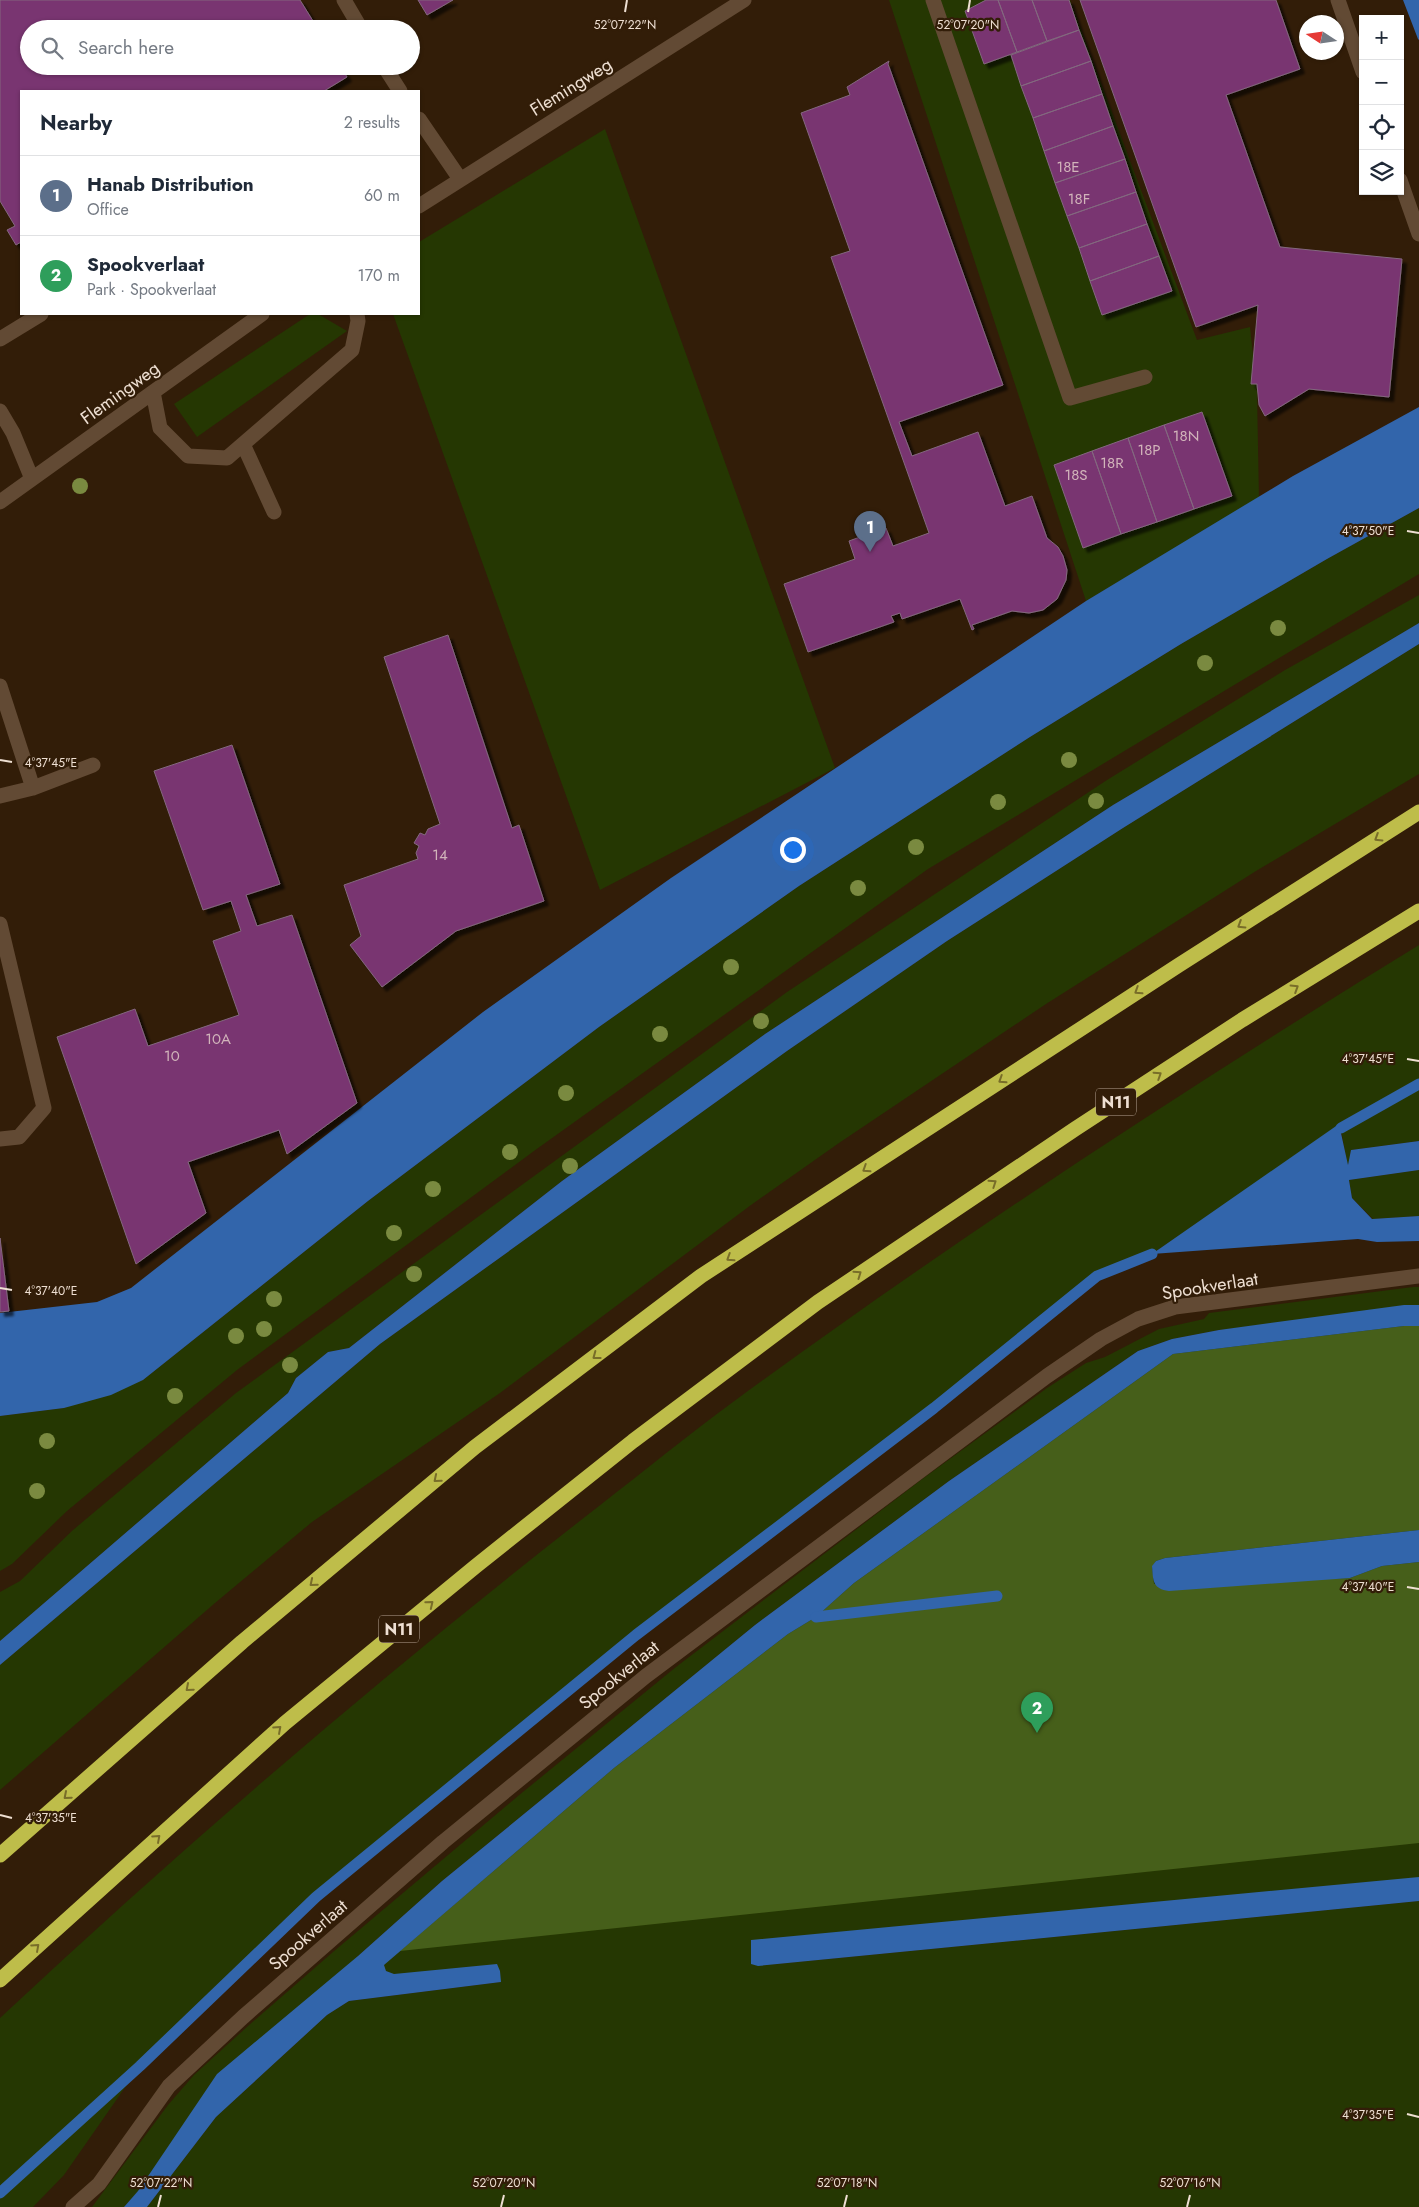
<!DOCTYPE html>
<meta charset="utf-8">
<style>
body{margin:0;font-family:Jost,sans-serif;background:#f2f2f3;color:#1f2937}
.controls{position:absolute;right:15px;top:15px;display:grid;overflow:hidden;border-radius:0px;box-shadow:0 1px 4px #0004}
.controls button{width:45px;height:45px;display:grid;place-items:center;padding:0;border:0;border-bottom:1px solid #e0e1e3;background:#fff;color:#1f2937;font:25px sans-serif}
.compass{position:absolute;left:1299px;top:15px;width:45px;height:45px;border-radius:50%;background:#fff;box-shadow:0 1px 4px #0004;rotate:282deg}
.you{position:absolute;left:792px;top:849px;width:18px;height:18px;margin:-12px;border:4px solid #fff;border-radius:50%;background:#1a73e8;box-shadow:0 0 0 8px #1a73e833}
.badge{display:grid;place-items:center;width:32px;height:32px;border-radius:50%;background:#d93025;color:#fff;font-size:16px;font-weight:700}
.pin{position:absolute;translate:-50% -41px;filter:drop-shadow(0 1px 2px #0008)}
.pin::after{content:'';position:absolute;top:26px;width:18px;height:15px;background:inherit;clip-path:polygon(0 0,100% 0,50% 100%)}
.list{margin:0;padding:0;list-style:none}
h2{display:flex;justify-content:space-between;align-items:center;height:65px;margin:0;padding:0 20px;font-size:21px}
h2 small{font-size:16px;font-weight:400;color:#747a83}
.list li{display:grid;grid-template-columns:32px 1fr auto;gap:15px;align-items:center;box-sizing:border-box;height:80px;padding:0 20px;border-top:1px solid #e0e1e3}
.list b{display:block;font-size:19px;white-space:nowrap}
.list p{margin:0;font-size:16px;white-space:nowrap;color:#747a83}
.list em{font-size:16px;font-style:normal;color:#747a83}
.icon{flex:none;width:28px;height:28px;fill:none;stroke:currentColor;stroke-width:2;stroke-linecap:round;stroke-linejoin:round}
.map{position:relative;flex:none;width:1419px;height:2207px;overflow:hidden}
.search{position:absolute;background:#fff;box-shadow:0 1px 4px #0004;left:20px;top:20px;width:400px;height:55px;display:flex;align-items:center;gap:12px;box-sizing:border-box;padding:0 18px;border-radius:28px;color:#747a83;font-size:19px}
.panel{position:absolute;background:#fff;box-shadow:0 1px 4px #0004;left:20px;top:90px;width:400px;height:225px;border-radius:0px}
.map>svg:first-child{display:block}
</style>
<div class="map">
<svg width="1419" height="2207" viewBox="0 0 1419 2207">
<defs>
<filter id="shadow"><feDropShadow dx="4.5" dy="4.5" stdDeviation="1" flood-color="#0009"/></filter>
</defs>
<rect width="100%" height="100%" fill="#321d08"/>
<!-- green -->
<path fill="#253702" d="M889 0H1070L1197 340 1250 327 1257 393 1259 499 1086 601Z
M605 129 835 768 600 890 393 314H419V242Z
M310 314H318L347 331 197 437 174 404Z
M1419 508V574L928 869 534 1151 237 1370 67 1511 12 1564 0 1571V1416L64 1408 143 1380 368 1201 599 1027 799 886 1030 737 1181 644 1327 559Z
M1419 595V623L1113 805 765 1034 562 1181 349 1348 328 1352 296 1378 288 1393 0 1641V1592L20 1581 73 1530 236 1393 787 992 1107 780 1285 670Z
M1419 644V774L1256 871 1046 1004 839 1143 751 1205 500 1393 312 1522 215 1603 0 1790V1665L380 1344 787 1051 947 941 1123 828Z
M1419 945V1141L1351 1150 1348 1167 1340 1125 1152 1254 1097 1276 934 1408 636 1635 316 1897 140 2066 64 2175 33 2207H0V2018C192 1838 392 1667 599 1506 644 1471 688 1435 733 1402 955 1239 1185 1089 1419 945Z
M1419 1170V1216L1373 1219 1352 1198 1349 1180Z
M1413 1287H1419V1305L1219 1330 1172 1339 1138 1351 949 1481 755 1625 442 1881 358 1956 124 2207H92L168 2105 194 2075 248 2026 333 1952 518 1796 676 1667 921 1480 1047 1388 1086 1363 1105 1357 1159 1329 1204 1319 1209 1313Z
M1419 1318V1887L758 1966 1419 1901V2207H147L216 2117 327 2015 349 2001 501 1982 348 1985 842 1580 1174 1349Z"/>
<!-- forest -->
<path fill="#465f1a" d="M1404 1326H1419V1530L1165 1558 1156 1561 1152 1567 1154 1584 1350 1578 1382 1566 1419 1562V1843L400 1951 614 1768 788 1634 816 1617 854 1583 1173 1354Z"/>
<!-- water -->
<path fill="#3265ab" d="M1403 0H1419V40L1418 39Z
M1419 407V508L1327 559 1181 644 1030 737 799 886 599 1027 368 1201 143 1380 111 1395 64 1408 0 1416V1313L97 1302 131 1288 483 1012 671 878 1086 601 1293 476Z
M1419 623V644L1123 828 947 941 787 1051 380 1344 0 1665V1641L288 1393 296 1378 328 1352 349 1348 562 1181 765 1034 1113 805Z
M1339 1124 1348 1165 1351 1150 1419 1141V1170L1349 1180 1352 1198 1372 1219 1419 1216V1241L1377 1242 1358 1239 1152 1254Z
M1404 1305H1419V1326H1404L1173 1354 854 1583 816 1617 788 1634 614 1768 384 1965 386 1971 394 1974 497 1964 500 1971 501 1982 349 2001 327 2015 216 2117 147 2207H124L138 2191 217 2074 358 1956 442 1881 755 1625 949 1481 1138 1351 1172 1339 1219 1330Z
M1419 1530V1562L1382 1566 1350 1578 1169 1591C1153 1589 1153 1581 1152 1566L1156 1561 1165 1558Z
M1419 1877V1901L758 1966 751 1964V1940Z"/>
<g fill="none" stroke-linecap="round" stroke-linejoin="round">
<!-- stream -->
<path stroke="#3265ab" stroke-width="11" d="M1341 1128 1419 1084
M816 1617 997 1596
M0 2193 140 2066 316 1897 636 1635 934 1408 1097 1276 1152 1254"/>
</g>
<!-- building -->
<path fill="#793471" stroke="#83687f" filter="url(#shadow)" d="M0 0H300L318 29H29V66H340L347 77 324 91H21V242L16 245 7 230 15 226 0 201Z
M418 0H453L427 15Z
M986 0H998L1017 52 984 64 965 11Z
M998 0H1032L1047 41 1017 52Z
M1032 0H1069L1079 30 1047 41Z
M1080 0H1276L1300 69 1226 95 1280 247 1402 259 1389 397 1309 389 1265 416 1259 405 1257 384H1251L1258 305 1196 327Z
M1079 30 1091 61 1021 86 1011 55Z
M889 61 888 64 1003 385 899 422 912 456 978 432 1005 506 1032 496 1047 538 1058 547 1063 556 1067 570 1066 580 1057 599 1043 610 1029 613 1012 611 972 625 974 629 972 630 960 599 902 619 900 613 891 616 894 622 808 652 784 584 855 559 849 541 860 537V533L864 527 872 528 875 532 886 528 893 546 929 533 831 257 850 251 801 113 850 95 847 87Z
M1091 61 1102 94 1033 118 1021 86Z
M1102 94 1113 126 1044 151 1033 118Z
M1113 126 1125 159 1055 183 1044 151Z
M1125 159 1136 192 1067 216 1055 183Z
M1136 192 1147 224 1079 248 1067 216Z
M1147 224 1159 256 1090 281 1079 248Z
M1159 256 1172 291 1102 315 1090 281Z
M1202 412 1232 496 1194 509 1164 425Z
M1164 425 1194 509 1157 522 1128 438Z
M1128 438 1157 522 1121 534 1092 451Z
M1092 451 1121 534 1083 548 1054 465Z
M448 635 512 828 519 825 544 901 456 931 382 987 350 945 361 936 344 885 418 859 416 853 419 846 414 843 420 833 425 835 428 829 440 824 384 657Z
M232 745 280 884 246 895 257 926 292 915 357 1103 287 1154 279 1130 188 1162 206 1213 136 1264 57 1037 135 1009 148 1046 239 1015 213 941 241 931 231 901 203 910 154 771Z
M0 1238 9 1311 0 1312Z"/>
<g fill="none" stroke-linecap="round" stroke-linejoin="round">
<!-- minor -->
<path stroke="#624a34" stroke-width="15" d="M344 0 361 29
M933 0 1070 398 1145 377
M1338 0 1363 72
M384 66 400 91
M419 119 460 179
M1400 180 1419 234
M419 206 744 0
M0 339 41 314
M153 392 160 428 188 456 227 458 352 350 358 321 357 314
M0 411 13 433 32 479
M243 444 274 512
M0 502 262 314
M0 686 33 788
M0 796 33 788 93 765
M0 924 44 1108 19 1137 0 1139
M73 2207 99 2184 169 2086 243 2017 443 1842 646 1676 1047 1376 1101 1339 1138 1319 1175 1307 1419 1276"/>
<!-- highway -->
<path stroke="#bebd4a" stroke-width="15" d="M0 1855 242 1642 475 1447 701 1276 1179 965 1419 812
M0 1980 285 1723 476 1566 633 1441 818 1302 1075 1129 1242 1020 1419 911"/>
</g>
<!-- trees -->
<g fill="#7a8a40">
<circle cx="80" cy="486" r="8"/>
<circle cx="1278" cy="628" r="8"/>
<circle cx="1205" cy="663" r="8"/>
<circle cx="1069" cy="760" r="8"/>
<circle cx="1096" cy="801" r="8"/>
<circle cx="998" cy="802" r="8"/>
<circle cx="916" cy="847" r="8"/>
<circle cx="858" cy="888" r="8"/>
<circle cx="731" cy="967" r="8"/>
<circle cx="761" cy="1021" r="8"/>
<circle cx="660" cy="1034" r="8"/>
<circle cx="566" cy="1093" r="8"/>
<circle cx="510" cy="1152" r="8"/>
<circle cx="570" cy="1166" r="8"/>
<circle cx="433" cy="1189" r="8"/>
<circle cx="394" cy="1233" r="8"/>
<circle cx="414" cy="1274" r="8"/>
<circle cx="274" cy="1299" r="8"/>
<circle cx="264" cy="1329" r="8"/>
<circle cx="236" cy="1336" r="8"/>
<circle cx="290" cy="1365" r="8"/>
<circle cx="175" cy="1396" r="8"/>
<circle cx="47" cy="1441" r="8"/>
<circle cx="37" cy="1491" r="8"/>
</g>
<!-- one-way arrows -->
<defs><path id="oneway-chevron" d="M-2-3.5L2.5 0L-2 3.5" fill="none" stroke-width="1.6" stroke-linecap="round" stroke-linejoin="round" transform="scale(1.25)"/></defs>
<g stroke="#786d29">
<use href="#oneway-chevron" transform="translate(1378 838) rotate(148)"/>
<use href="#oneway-chevron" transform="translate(1241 925) rotate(148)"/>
<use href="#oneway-chevron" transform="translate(1295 988) rotate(-32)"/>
<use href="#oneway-chevron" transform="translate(1138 991) rotate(147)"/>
<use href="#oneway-chevron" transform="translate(1158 1075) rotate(-33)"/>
<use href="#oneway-chevron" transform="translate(1002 1080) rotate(147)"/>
<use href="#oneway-chevron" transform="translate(866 1169) rotate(147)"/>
<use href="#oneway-chevron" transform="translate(993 1183) rotate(-34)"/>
<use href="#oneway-chevron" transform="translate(730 1258) rotate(147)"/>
<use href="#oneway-chevron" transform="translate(858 1274) rotate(-35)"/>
<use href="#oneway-chevron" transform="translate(596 1356) rotate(143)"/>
<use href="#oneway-chevron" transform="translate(437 1479) rotate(140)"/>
<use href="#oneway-chevron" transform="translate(313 1583) rotate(140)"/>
<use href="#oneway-chevron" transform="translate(430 1604) rotate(-39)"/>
<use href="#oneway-chevron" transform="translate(189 1688) rotate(139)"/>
<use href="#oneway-chevron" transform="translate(278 1729) rotate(-42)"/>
<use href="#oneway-chevron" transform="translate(67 1796) rotate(139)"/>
<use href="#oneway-chevron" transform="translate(157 1838) rotate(-42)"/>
<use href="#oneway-chevron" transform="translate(36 1947) rotate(-42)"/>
</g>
<!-- ticks -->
<path fill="none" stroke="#eedfd2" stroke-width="2" d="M625 12 627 0M968 12 970 0M1407 531 1419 533M0 760 12 762M1407 1059 1419 1061M0 1288 12 1290M1407 1587 1419 1589M0 1815 12 1818M1407 2114 1419 2117M158 2207 161 2195M501 2207 504 2195M844 2207 847 2195M1187 2207 1190 2195"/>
<g text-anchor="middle" stroke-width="4.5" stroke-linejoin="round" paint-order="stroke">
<!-- number labels -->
<g font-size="15" fill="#d1b4ba">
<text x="1068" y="172">18E</text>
<text x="1079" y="204">18F</text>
<text x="1186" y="441">18N</text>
<text x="1149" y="455">18P</text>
<text x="1112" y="468">18R</text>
<text x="1076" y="480">18S</text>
<text x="440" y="860">14</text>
<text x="218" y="1044">10A</text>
<text x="172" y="1061">10</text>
</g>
<!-- shield labels -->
<g fill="#321d08" stroke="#b6a595" stroke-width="1">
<rect x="1096" y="1088.5" width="40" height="27" rx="4"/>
<rect x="379" y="1615.5" width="40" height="27" rx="4"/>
</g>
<g font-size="16" font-weight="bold" fill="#eedfd2">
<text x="1116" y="1108">N11</text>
<text x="399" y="1635">N11</text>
</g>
<!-- street labels -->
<g font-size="18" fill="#eedfd2" stroke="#321d08">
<text transform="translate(571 87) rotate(-32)" y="6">Flemingweg</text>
<text transform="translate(120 393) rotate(-36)" y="6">Flemingweg</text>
<text transform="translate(1210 1286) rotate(-9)" y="6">Spookverlaat</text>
<text transform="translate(619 1675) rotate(-39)" y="6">Spookverlaat</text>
<text transform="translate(308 1935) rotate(-41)" y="6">Spookverlaat</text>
</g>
</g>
<g font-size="12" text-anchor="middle" fill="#eedfd2" stroke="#321d08" stroke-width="4.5" stroke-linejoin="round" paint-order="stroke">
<text x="625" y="29">52°07'22"N</text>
<text x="968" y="29">52°07'20"N</text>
<text x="1368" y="535">4°37'50"E</text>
<text x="51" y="767">4°37'45"E</text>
<text x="1368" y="1063">4°37'45"E</text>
<text x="51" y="1295">4°37'40"E</text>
<text x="1368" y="1591">4°37'40"E</text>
<text x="51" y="1822">4°37'35"E</text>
<text x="1368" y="2119">4°37'35"E</text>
<text x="161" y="2187">52°07'22"N</text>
<text x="504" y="2187">52°07'20"N</text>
<text x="847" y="2187">52°07'18"N</text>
<text x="1190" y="2187">52°07'16"N</text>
</g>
</svg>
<div class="controls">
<button>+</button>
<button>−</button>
<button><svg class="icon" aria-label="locate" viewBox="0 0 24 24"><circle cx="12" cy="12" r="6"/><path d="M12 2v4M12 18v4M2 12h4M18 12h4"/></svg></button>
<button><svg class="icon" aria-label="layers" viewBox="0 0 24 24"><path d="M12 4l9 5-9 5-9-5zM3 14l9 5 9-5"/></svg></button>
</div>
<svg class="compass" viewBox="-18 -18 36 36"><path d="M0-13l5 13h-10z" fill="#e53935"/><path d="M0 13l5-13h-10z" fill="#747a83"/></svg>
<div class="you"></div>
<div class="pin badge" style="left:870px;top:552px;background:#5c6f8a">1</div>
<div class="pin badge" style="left:1037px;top:1733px;background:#2e9e5b">2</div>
<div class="search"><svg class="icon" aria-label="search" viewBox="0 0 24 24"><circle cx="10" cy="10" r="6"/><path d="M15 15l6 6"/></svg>Search here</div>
<section class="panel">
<h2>Nearby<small>2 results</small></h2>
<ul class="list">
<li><span class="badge" style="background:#5c6f8a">1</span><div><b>Hanab Distribution</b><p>Office</p></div><em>60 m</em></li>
<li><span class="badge" style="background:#2e9e5b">2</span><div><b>Spookverlaat</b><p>Park · Spookverlaat</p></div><em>170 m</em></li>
</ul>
</section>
</div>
